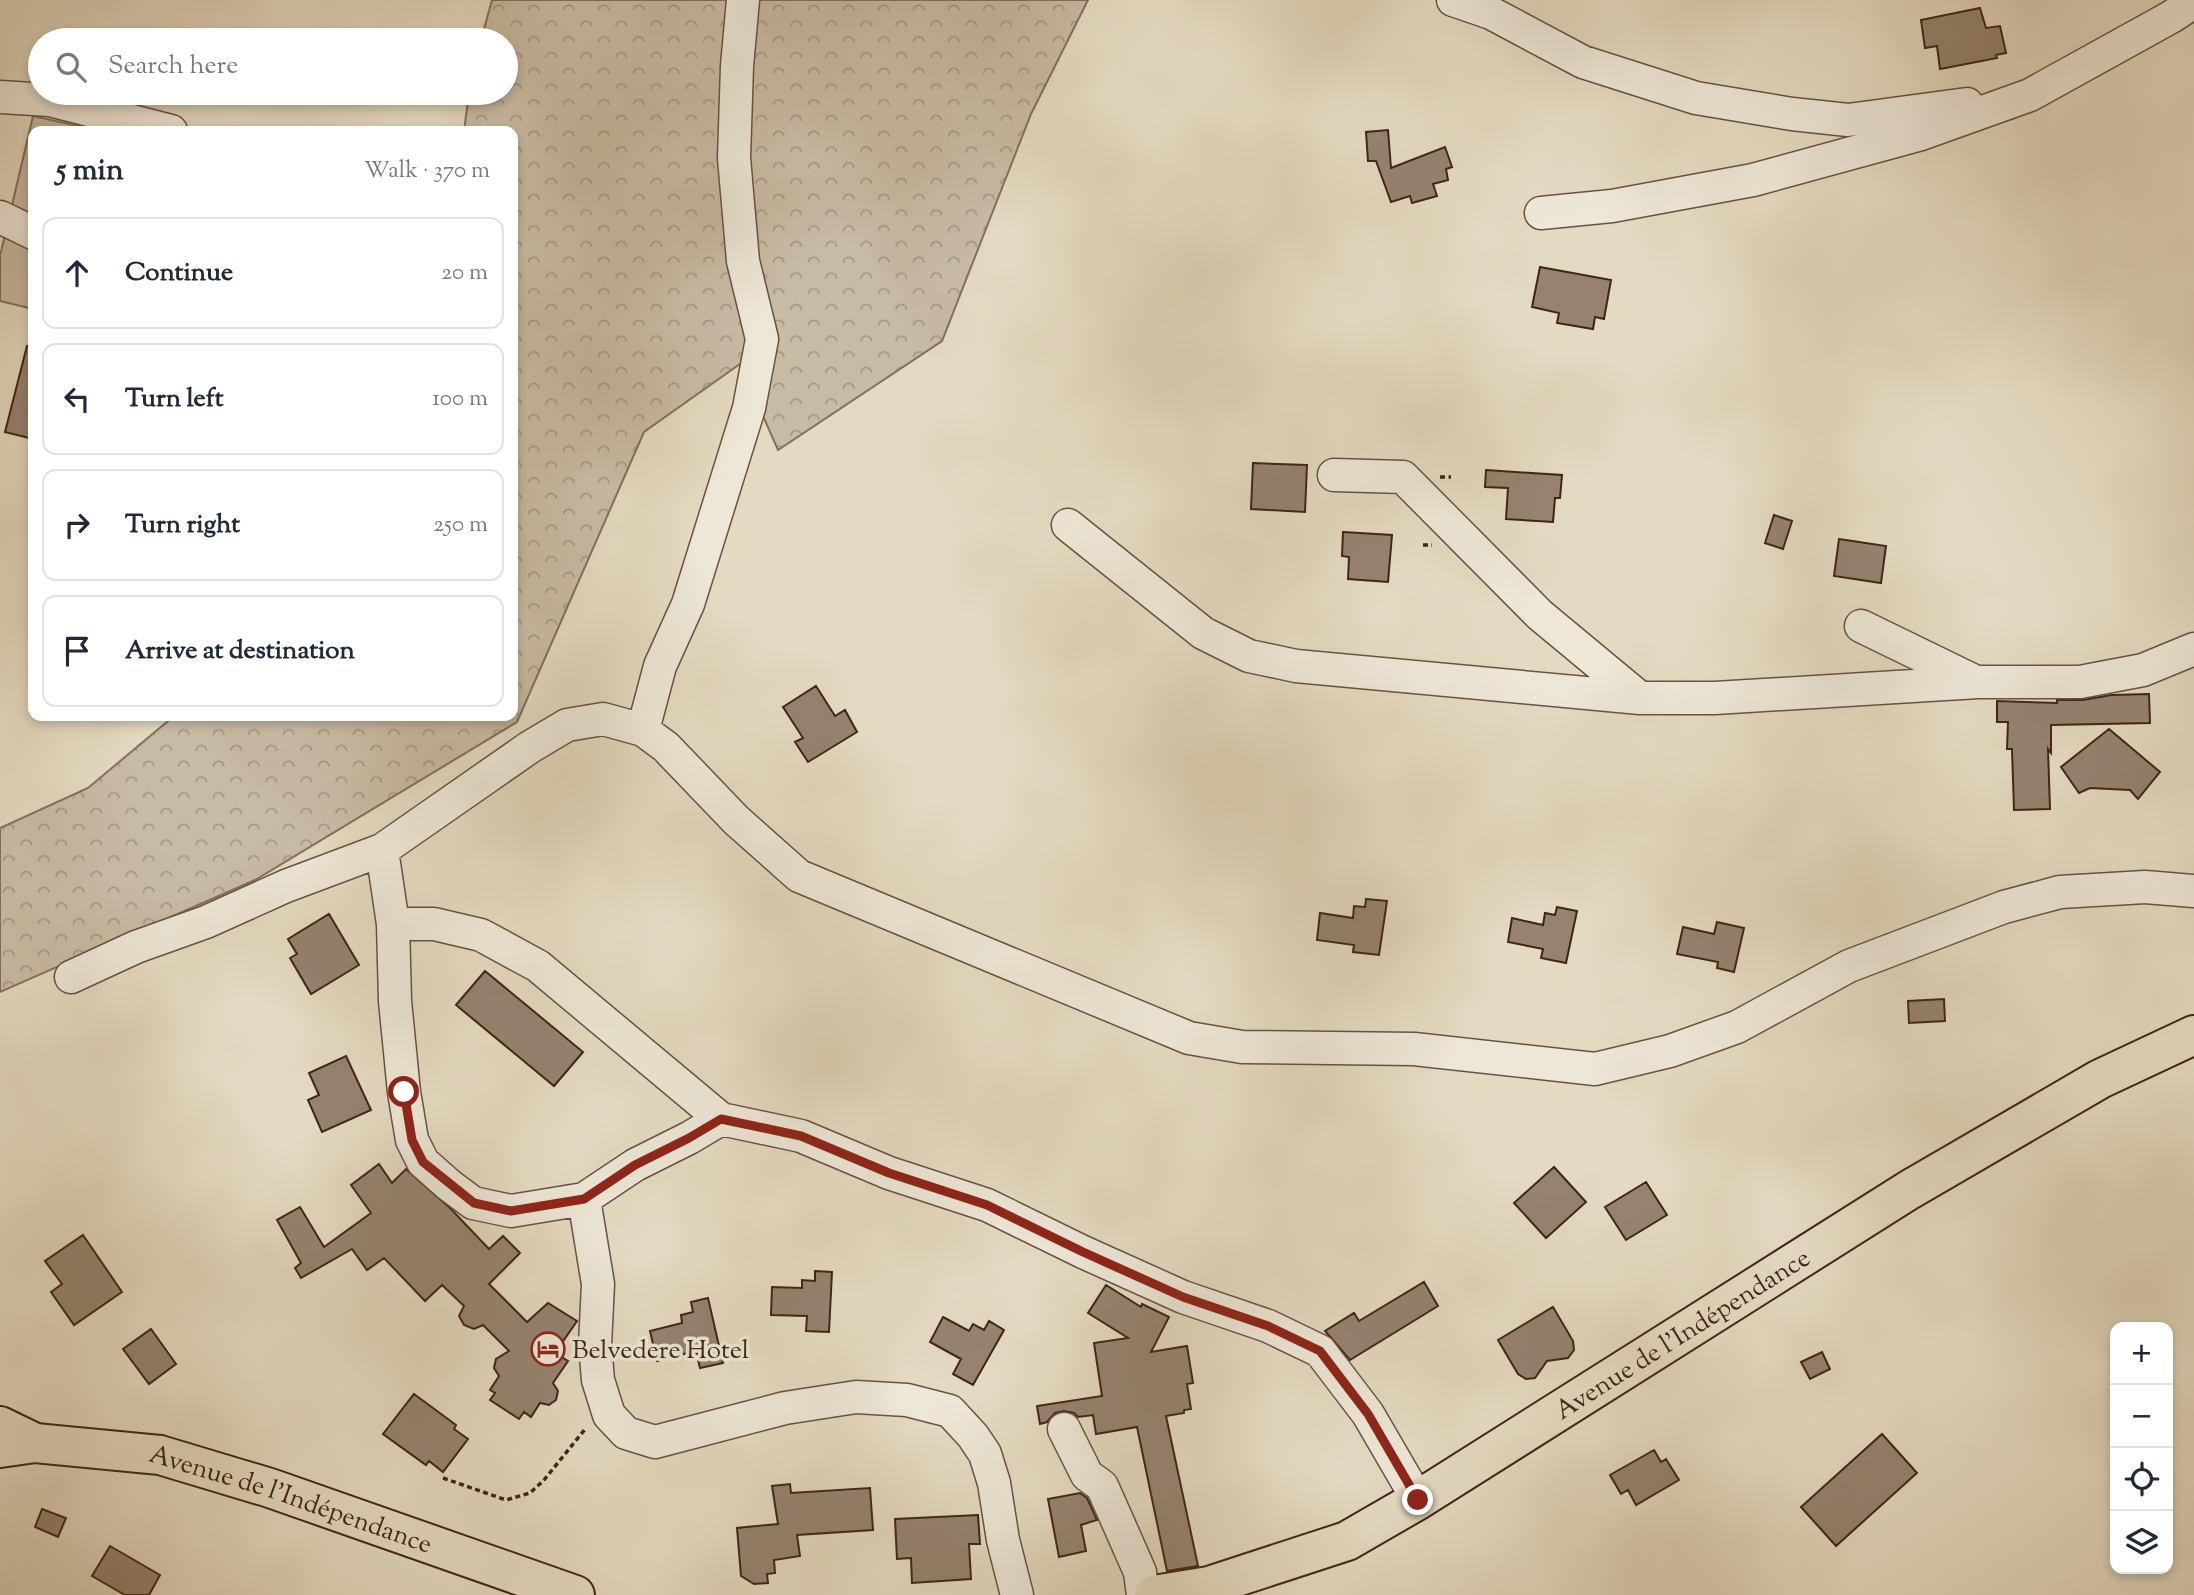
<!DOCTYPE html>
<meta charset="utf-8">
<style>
body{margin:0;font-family:"Sorts Mill Goudy",serif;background:#f2f2f3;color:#1f2937}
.controls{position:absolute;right:21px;bottom:21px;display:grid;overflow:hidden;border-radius:14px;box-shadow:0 4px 10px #0003}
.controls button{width:63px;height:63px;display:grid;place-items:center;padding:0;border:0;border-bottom:2px solid #e0e1e3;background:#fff;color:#1f2937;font:35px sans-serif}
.stop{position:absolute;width:21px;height:21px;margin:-16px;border:5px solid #8f2418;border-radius:50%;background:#fff}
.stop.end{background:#8f2418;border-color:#fff;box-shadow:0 2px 7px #0008}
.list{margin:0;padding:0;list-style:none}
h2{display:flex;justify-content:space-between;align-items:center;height:91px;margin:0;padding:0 28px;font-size:30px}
h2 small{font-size:23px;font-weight:400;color:#747a83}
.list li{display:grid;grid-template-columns:46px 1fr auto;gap:21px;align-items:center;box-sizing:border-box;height:112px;margin:0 14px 14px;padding:0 14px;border:2px solid #e0e1e3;border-radius:14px}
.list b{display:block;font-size:26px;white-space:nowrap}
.list em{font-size:23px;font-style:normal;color:#747a83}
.icon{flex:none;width:38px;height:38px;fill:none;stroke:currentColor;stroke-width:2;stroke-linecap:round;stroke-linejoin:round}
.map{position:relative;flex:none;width:2194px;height:1595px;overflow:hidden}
.search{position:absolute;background:#fff;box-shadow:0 4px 10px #0003;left:28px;top:28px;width:490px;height:77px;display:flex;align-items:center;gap:18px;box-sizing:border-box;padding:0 24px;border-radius:38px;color:#747a83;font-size:26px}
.panel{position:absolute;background:#fff;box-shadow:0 4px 10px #0003;left:28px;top:126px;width:490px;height:595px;border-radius:14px}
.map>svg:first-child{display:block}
</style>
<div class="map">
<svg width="2194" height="1595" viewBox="0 0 2194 1595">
<defs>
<pattern id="forest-crowns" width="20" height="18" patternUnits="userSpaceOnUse" patternTransform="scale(1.75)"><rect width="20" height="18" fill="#c8bba4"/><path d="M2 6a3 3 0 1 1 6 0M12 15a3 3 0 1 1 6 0" fill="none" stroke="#a49885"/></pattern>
</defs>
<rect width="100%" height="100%" fill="#e4dac1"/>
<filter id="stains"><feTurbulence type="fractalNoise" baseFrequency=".00286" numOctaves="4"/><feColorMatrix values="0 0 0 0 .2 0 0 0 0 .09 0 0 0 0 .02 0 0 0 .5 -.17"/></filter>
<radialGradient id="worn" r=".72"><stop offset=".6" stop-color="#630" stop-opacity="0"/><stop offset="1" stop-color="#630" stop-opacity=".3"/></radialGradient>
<!-- grass -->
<path fill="#c8bba4" stroke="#84705e" stroke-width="2" d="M33 116 101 131H33V309L0 301V256Z"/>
<!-- forest -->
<path fill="url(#forest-crowns)" stroke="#84705e" stroke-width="2" d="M492 0H1088L1031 114 942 341 778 450 740 364 644 432 517 722 255 880 0 992V828L88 788 174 716H513V131H464L469 93H506V40H481Z"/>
<!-- building -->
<path fill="#958370" stroke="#3f2518" stroke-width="2" d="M1980 8 1986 28 2000 26 2006 53 1996 55 1997 58 1940 69 1937 46 1925 48 1921 20Z
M1388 130 1391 168 1445 147 1452 167 1446 169 1448 180 1433 184 1437 196 1412 203 1410 196 1391 202 1376 161H1368L1366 132Z
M1540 267 1611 280 1604 319 1595 317 1593 329 1557 323 1559 313 1532 307Z
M27 346 33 347V439L5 432Z
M1253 463 1307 465 1305 512 1251 509Z
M1486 470 1562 475 1560 498H1555L1553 522 1506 519 1508 488 1485 487Z
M1774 515 1792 521 1783 549 1765 543Z
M1343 532 1392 535 1388 582 1348 579 1349 557 1342 556Z
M1839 539 1886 546 1881 583 1834 576Z
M816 686 835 716 845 710 857 732 808 762 795 742 803 738 783 707Z
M2149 694 2150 723 2051 725V753L2048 749 2050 809 2014 810 2012 749H2007L2008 722H1997V701L2057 703V700H2083L2111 695Z
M2109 729 2160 772 2138 799 2130 790 2090 788 2079 793 2061 767Z
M1366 899 1387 901 1379 955 1353 952 1354 945 1317 940 1320 913 1353 918 1354 906 1365 907Z
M1557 907 1577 911 1566 963 1541 958 1543 949 1508 942 1512 918 1543 925 1545 913 1555 915Z
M329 914 359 965 311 994 290 958 297 954 288 939Z
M1717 922 1744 928 1734 972 1717 968 1718 962 1677 954 1683 927 1714 934Z
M485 971 583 1052 554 1086 456 1005Z
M1944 999 1945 1021 1909 1023 1908 1001Z
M346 1056 371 1110 322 1132 308 1100 319 1095 309 1073Z
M379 1164 392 1183 406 1169 450 1208 489 1249 503 1236 520 1253 489 1284 527 1322 548 1303 577 1321 555 1353 568 1361 553 1383 558 1391 556 1400 549 1405 540 1403 531 1417 524 1412 519 1419 490 1400 495 1393 490 1390 499 1376 494 1368 496 1359 509 1351 483 1325 474 1329 464 1325 459 1316 464 1306 442 1285 425 1301 384 1258 367 1270 352 1249 301 1278 295 1268 301 1263 277 1220 300 1207 324 1247 371 1213 351 1185Z
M1554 1167 1586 1202 1546 1238 1514 1203Z
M1646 1182 1667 1215 1626 1240 1605 1207Z
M83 1235 122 1292 74 1325 51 1292 62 1284 45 1261Z
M815 1271 832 1272 829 1332 806 1331 807 1316 771 1315 772 1287 802 1288V1280L815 1281Z
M1424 1282 1438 1306 1350 1360 1325 1331 1354 1313 1359 1321Z
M1106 1285 1141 1307 1142 1304 1169 1317 1151 1352 1187 1346 1193 1383 1187 1384 1191 1409 1184 1410V1413L1166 1416 1198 1566 1167 1571 1137 1427 1096 1434 1093 1415 1078 1417 1074 1413 1064 1411 1055 1413 1047 1422 1040 1424 1037 1406 1102 1396 1094 1343 1128 1338 1088 1313Z
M708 1298 723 1363 700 1368 696 1351 657 1361 650 1331 682 1323 681 1315 693 1312 691 1302Z
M1553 1307 1573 1341 1574 1350 1568 1358 1547 1361 1535 1378 1526 1379 1518 1374 1498 1340Z
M943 1317 969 1331 973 1324 984 1330 989 1321 1004 1330 973 1385 953 1374 961 1359 930 1342Z
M151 1329 176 1364 149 1384 123 1349Z
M1822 1352 1830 1369 1810 1379 1801 1362Z
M414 1394 456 1425 454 1429 468 1439 443 1472 429 1461 426 1465 383 1434Z
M1882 1434 1917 1473 1836 1546 1801 1507Z
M1654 1450 1661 1462 1666 1459 1679 1480 1636 1505 1628 1490 1621 1494 1610 1475Z
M790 1484 791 1493 870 1488 873 1530 797 1535 800 1556 774 1560 775 1573 767 1574 768 1583 754 1584 741 1576 737 1528 778 1524 772 1486Z
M1080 1493 1087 1498 1097 1520 1081 1525 1086 1551 1059 1557 1048 1499Z
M42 1509 66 1518 58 1537 35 1527Z
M978 1515 980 1544H969L971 1579 912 1583 911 1558 897 1559 895 1519Z
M110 1546 160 1575 149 1595H125L92 1576Z"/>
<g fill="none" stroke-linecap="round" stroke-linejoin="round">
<defs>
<path id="minor" d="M1453 0 1491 13 1583 62 1696 98 1792 114 1848 120 1967 104
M0 97 50 100 171 131
M1541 213 1612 206 1753 180 1921 134 2030 95 2171 17 2194 2
M0 217 33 233
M1334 475 1403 477 1540 615 1640 698
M1068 525 1203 633 1249 656 1296 666 1640 698H1715L1978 682H2080L2143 670 2194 649
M1861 626 1976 682
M643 730 660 666 688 604 749 408 762 339 743 261 734 158 737 66 743 0
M382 850 393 924 395 1001 404 1092 412 1140 423 1162 449 1185 473 1203 511 1211 584 1199 635 1165 689 1138 721 1119
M393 924H434L481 935 538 966 721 1119 801 1136 889 1173 987 1205 1083 1252 1183 1297 1268 1326 1320 1351 1368 1414 1418 1500
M71 977 136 947 206 922 286 886 382 850 530 747 567 725 603 719 643 730 666 747 736 820 799 876 1189 1038 1242 1047 1414 1049 1595 1069 1670 1051 1737 1027 1849 966 2004 907 2060 892 2145 887 2194 891
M584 1199 598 1284 595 1345 598 1380 609 1415 626 1433 655 1442 785 1408 856 1397 907 1400 950 1411 973 1436 985 1454 994 1483 1003 1540 1017 1595
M1064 1429 1087 1475 1102 1486 1140 1572 1143 1595"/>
<path id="major" d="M0 1426 35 1443"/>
<g id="highway">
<path id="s1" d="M0 1448 35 1443 160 1455 270 1488 575 1595"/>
<path id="s2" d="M1154 1595 1209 1586 1347 1541 1418 1500 1909 1190 2100 1079 2194 1035"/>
</g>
</defs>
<!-- minor casing -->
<use href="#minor" stroke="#685242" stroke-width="35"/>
<!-- major casing -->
<use href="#major" stroke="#3f2518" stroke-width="42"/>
<!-- highway casing -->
<use href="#highway" stroke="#3f2518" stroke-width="42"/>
<!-- path -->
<path stroke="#3f2518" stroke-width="3.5" stroke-dasharray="5 3.5" stroke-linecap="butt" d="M1440 477H1451
M1423 545H1432
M443 1478 506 1500 530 1493 544 1480 586 1428"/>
<!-- minor -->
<use href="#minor" stroke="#ede7d7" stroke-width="32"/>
<!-- major -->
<use href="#major" stroke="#e4dac1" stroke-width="38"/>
<!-- highway -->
<use href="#highway" stroke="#e4dac1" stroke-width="38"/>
</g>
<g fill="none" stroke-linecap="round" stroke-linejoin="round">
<!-- route -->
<path stroke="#8f2418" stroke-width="9" d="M404 1092 412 1140 423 1162 474 1203 511 1211 584 1199 635 1165 689 1138 721 1119 801 1136 889 1173 987 1205 1083 1252 1183 1297 1268 1326 1320 1351 1368 1414 1418 1500"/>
</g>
<!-- icons -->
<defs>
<symbol id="hotel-ring" viewBox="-11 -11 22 22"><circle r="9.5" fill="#ede7d7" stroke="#8f2418" stroke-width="1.5"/><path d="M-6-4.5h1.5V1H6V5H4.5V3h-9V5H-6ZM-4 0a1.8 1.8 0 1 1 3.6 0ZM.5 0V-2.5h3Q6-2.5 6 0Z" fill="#8f2418"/></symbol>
</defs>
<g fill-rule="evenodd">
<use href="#hotel-ring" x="529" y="1330" width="38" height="38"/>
</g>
<g text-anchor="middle" stroke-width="7" stroke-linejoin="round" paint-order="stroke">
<!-- street labels -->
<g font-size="26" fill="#3f2518" stroke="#ede7d7">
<text dy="9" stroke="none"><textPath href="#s2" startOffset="595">Avenue de l'Indépendance</textPath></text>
<text dy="9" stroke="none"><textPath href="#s1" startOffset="299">Avenue de l'Indépendance</textPath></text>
</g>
<!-- poi labels -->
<g font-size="26" fill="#3f2518" stroke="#ede7d7" text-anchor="start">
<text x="572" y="1358">Belvedere Hotel</text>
</g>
</g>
<rect width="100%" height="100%" filter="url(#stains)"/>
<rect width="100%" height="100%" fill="url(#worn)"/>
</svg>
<div class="controls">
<button>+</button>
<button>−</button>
<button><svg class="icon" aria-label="locate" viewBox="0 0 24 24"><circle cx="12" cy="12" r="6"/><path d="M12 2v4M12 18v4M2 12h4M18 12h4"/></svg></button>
<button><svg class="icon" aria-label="layers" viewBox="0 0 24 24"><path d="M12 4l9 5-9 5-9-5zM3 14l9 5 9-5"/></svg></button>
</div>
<div class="stop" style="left:404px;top:1092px"></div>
<div class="stop end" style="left:1418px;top:1500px"></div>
<div class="search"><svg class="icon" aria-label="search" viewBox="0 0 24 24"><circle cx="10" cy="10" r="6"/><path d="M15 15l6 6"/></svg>Search here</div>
<section class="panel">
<h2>5 min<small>Walk · 370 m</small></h2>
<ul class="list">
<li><svg class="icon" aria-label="ahead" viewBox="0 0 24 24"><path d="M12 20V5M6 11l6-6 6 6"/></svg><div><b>Continue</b></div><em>20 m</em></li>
<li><svg class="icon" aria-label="left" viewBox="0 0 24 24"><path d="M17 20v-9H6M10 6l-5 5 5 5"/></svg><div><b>Turn left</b></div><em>100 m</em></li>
<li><svg class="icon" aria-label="right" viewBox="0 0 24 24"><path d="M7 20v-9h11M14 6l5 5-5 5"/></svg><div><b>Turn right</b></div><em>250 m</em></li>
<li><svg class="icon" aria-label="arrive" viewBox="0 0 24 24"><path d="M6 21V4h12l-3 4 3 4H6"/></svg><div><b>Arrive at destination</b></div></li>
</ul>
</section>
</div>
